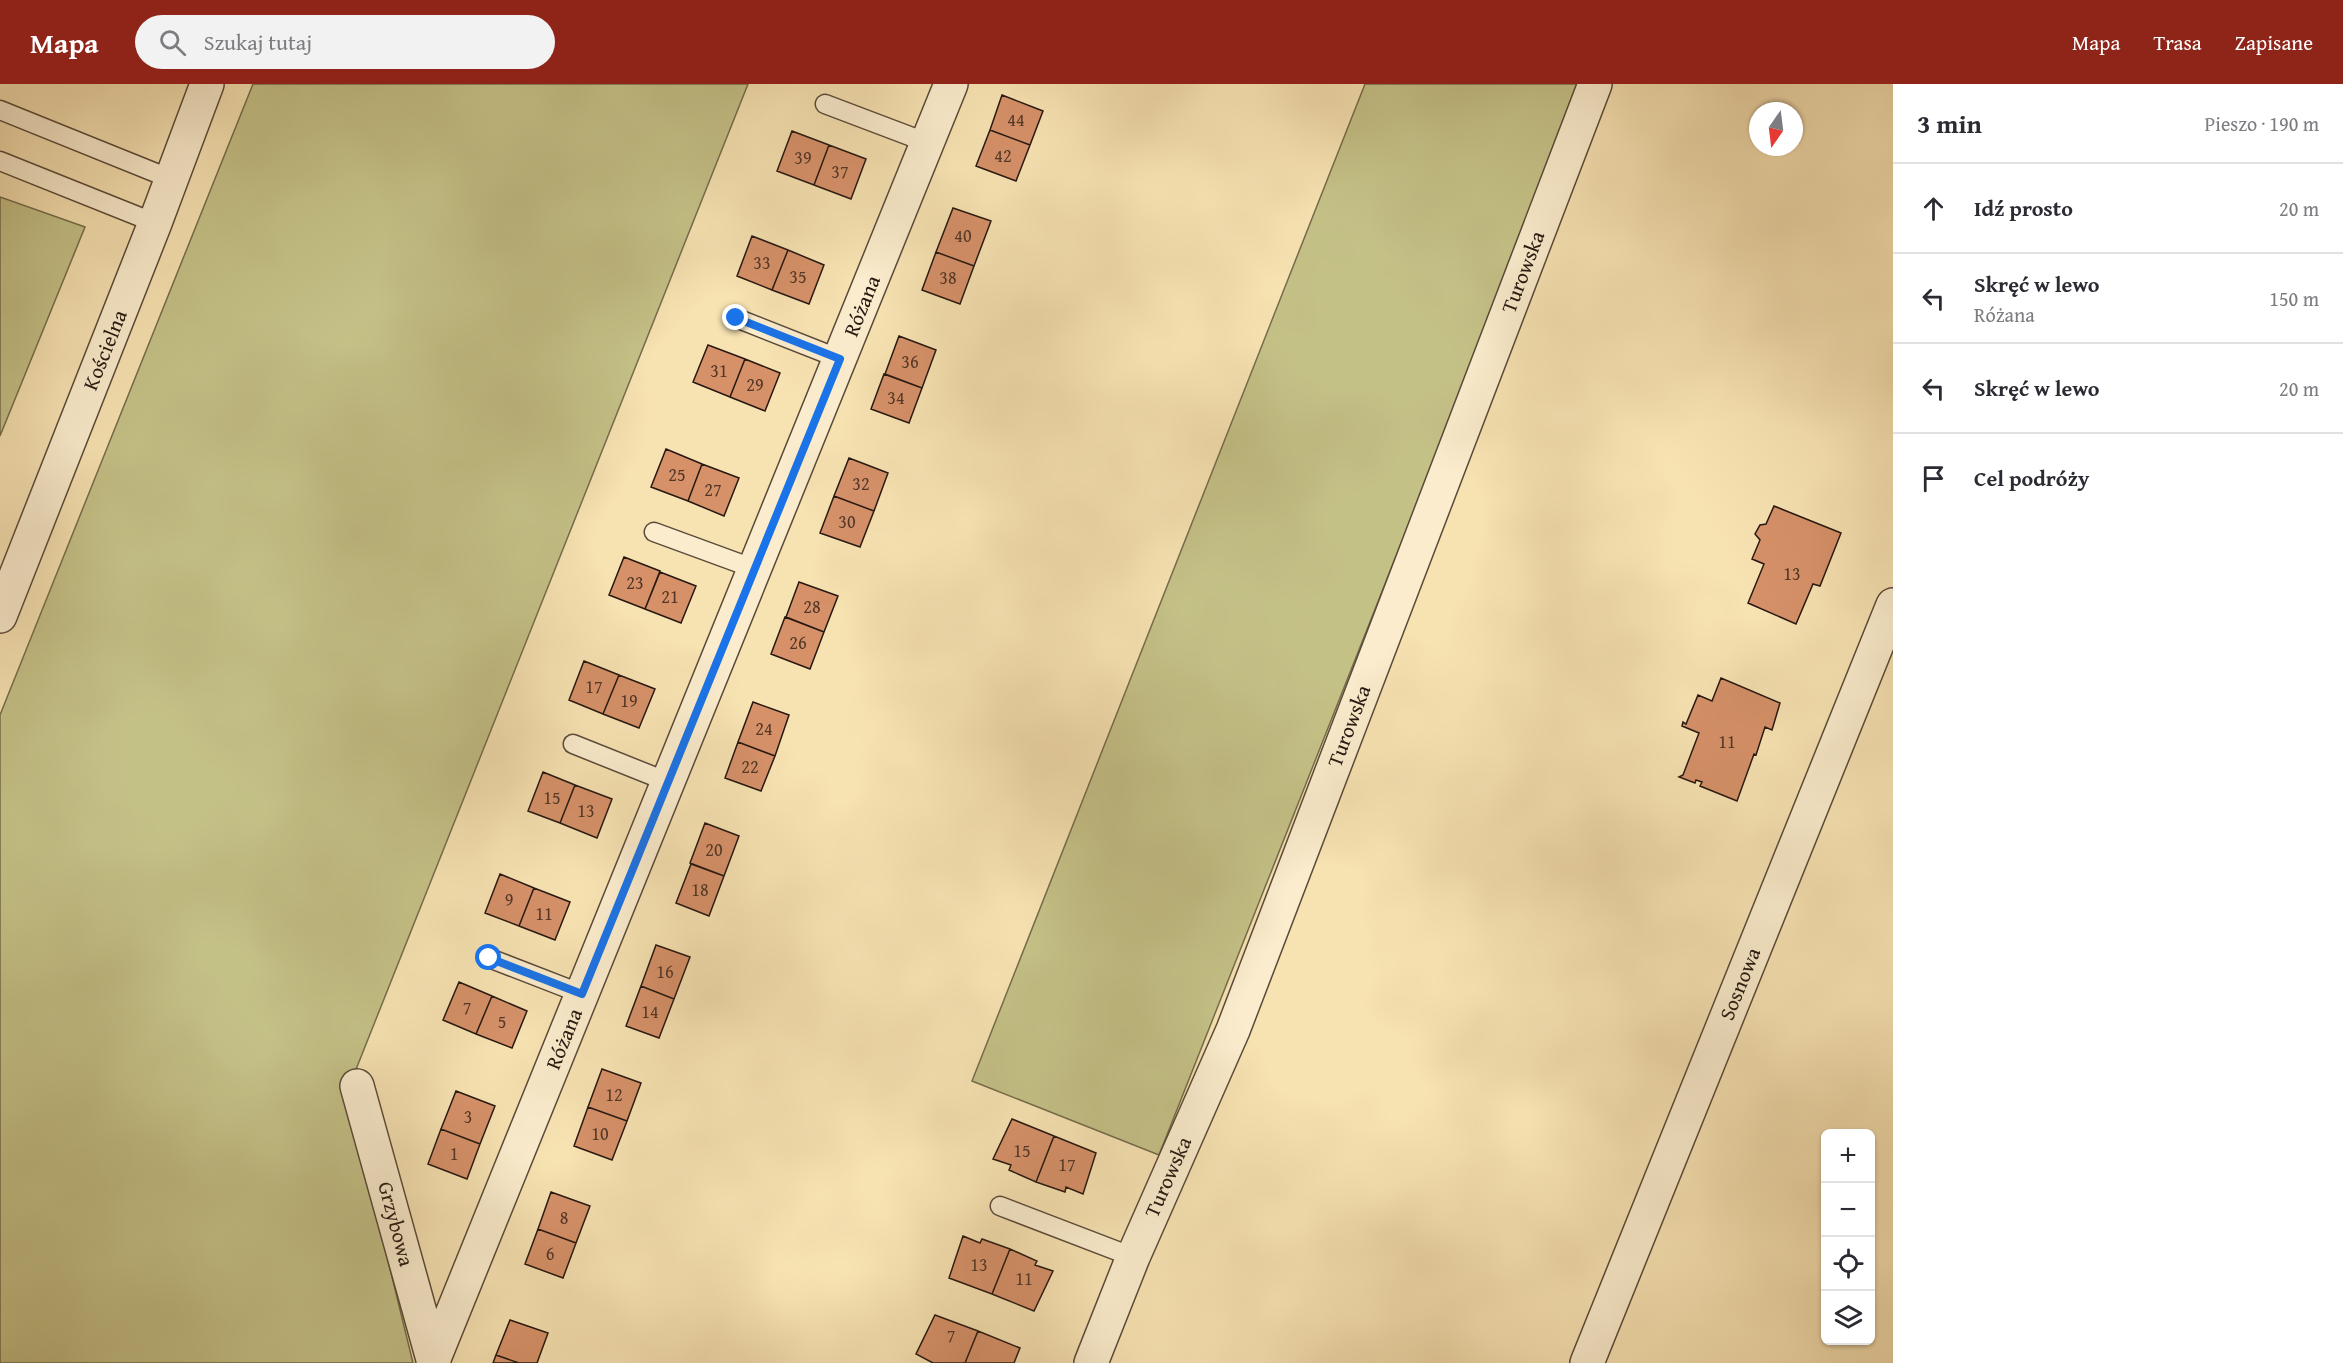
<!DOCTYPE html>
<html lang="pl">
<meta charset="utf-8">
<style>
body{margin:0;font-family:"Gentium Book Plus",serif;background:#f2f2f3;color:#2b2b33}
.controls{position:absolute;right:18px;bottom:18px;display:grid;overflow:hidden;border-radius:9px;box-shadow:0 2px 4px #0004}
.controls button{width:54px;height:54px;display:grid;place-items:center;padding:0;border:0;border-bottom:2px solid #e1e1e2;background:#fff;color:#2b2b33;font:30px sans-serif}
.compass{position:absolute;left:1749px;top:18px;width:54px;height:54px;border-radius:50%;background:#fff;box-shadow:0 2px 4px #0004;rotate:194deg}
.stop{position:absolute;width:18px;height:18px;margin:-14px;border:4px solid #1a73e8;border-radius:50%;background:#fff}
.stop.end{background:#1a73e8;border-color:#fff;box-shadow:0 2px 6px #0008}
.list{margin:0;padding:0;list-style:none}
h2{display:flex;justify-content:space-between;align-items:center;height:78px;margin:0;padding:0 24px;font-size:26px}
h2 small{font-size:20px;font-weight:400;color:#7c7c81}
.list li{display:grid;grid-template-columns:39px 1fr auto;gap:18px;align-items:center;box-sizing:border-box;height:90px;padding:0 24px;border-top:2px solid #e1e1e2}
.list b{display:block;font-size:22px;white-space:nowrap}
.list p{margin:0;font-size:20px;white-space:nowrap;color:#7c7c81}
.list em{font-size:20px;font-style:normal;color:#7c7c81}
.icon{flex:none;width:33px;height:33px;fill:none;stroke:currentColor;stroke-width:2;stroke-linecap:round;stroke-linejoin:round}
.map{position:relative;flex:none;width:1893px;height:1279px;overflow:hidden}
header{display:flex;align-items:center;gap:36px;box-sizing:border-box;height:84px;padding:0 30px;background:#8f2418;color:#fff}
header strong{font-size:28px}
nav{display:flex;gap:33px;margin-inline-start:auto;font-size:21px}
.search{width:420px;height:54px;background:#f2f2f3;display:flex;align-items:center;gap:15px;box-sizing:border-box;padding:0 21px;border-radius:33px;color:#7c7c81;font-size:22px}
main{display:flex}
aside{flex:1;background:#fff}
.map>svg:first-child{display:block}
</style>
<header>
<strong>Mapa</strong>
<div class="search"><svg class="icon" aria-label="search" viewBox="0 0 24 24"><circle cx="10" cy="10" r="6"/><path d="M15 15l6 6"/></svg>Szukaj tutaj</div>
<nav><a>Mapa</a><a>Trasa</a><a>Zapisane</a></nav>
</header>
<main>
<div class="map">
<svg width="1893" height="1279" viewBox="0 0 1893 1279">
<rect width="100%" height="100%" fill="#f7e2b2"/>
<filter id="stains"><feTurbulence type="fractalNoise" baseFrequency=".00333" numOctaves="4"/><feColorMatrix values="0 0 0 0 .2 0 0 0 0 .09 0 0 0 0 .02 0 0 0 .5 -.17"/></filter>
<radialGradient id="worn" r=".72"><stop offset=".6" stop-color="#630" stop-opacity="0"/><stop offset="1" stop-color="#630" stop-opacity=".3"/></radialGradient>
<!-- green -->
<path fill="#c4c187" stroke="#756c4c" stroke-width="1.5" d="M253 0H748L347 1008 413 1279H0V631Z
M1365 0H1583L1159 1071 972 997Z
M0 113 85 143 0 352Z"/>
<!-- building -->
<path fill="#d69169" stroke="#261811" stroke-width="1.5" d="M1002 11 1043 27 1030 61 990 46Z
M990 46 1030 61 1016 97 976 82Z
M792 47 829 61 814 101 777 87Z
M829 61 866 75 851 115 814 101Z
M953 124 991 137 974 182 936 168Z
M752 152 788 166 772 206 737 192Z
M788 166 824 181 809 220 772 206Z
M936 168 974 182 960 220 922 206Z
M899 252 936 266 922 304 885 290Z
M708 261 745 275 730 313 693 298Z
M745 275 780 289 765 327 730 313Z
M884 290 922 304 909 339 871 325Z
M666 365 702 380 688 417 651 403Z
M849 374 888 389 874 427 834 412Z
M702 380 739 394 724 432 688 417Z
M834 412 874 427 860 463 820 449Z
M1774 422 1841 449 1820 502 1813 500 1796 540 1748 519 1764 480 1752 475 1760 456 1755 450 1760 441 1766 440Z
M624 473 660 487 645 525 609 511Z
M660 488 696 502 681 539 645 525Z
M799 498 838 512 824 548 786 533Z
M785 533 824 548 810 585 771 570Z
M584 577 619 591 603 630 569 616Z
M619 591 655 605 639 644 603 630Z
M1721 594 1780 619 1772 646 1765 643 1756 671 1754 670 1737 717 1700 702 1702 698 1696 696 1695 699 1679 693 1683 691 1699 649 1682 642 1683 638 1686 640 1698 611 1712 617Z
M753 618 789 631 775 672 738 658Z
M738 658 775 672 761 707 725 694Z
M543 688 575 701 560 739 528 727Z
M575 701 612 715 597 754 560 739Z
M705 739 739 752 724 792 690 779Z
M691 780 724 792 709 832 676 819Z
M500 790 534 804 519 842 485 829Z
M534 804 570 818 555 856 519 842Z
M656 861 690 873 674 915 641 902Z
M459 898 492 912 476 950 443 936Z
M641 902 674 915 659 954 626 942Z
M492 912 527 927 512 964 476 950Z
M602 985 641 999 627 1037 588 1023Z
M456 1007 495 1022 480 1060 441 1045Z
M588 1023 627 1037 612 1076 574 1062Z
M1012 1035 1054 1052 1036 1098 1009 1086 1011 1081 993 1075Z
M441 1045 480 1060 467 1095 428 1080Z
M1054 1052 1096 1069 1083 1110 1066 1103 1065 1108 1036 1098Z
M551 1108 590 1122 576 1159 538 1145Z
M538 1145 576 1159 563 1194 525 1180Z
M963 1152 980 1159 982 1155 1010 1165 992 1210 949 1194Z
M1010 1165 1037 1177 1035 1181 1053 1187 1034 1227 992 1210Z
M935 1231 978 1247 965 1279H933L916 1270Z
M510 1236 548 1249 537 1279H519L496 1271Z
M978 1247 1020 1264 1014 1279H965Z
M496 1271 519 1279H493Z"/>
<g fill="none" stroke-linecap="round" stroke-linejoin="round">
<defs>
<path id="service" d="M825 20 928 59
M0 26 171 95
M0 77 155 139
M736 234 840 275
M654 448 755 485
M573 660 668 698
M489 874 582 910
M1000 1122 1133 1173"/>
<path id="minor" d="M0 532 155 139 207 0
M357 1002 434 1279
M433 1277 951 0
M1091 1279 1133 1173 1233 946 1595 0
M1587 1279 1893 521"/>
</defs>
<!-- service casing -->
<use href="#service" stroke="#5a4a39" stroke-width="21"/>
<!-- minor casing -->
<use href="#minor" stroke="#5a4a39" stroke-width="36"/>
<!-- service -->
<use href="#service" stroke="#faeccd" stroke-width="18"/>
<!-- minor -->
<use href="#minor" stroke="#faeccd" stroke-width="33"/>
</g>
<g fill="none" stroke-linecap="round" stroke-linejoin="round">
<!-- route -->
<path stroke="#1a73e8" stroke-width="8" d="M489 874 582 910 840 275 736 234"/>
</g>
<g text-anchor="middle" stroke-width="4.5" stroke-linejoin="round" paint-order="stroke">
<!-- number labels -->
<g font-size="18" fill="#523627">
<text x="1016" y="42">44</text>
<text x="1003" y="78">42</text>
<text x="803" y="80">39</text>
<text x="840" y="94">37</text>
<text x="963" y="158">40</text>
<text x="762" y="185">33</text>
<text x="798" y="199">35</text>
<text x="948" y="200">38</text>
<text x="910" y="284">36</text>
<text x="719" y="293">31</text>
<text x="755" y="307">29</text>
<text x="896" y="320">34</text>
<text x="677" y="397">25</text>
<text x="861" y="406">32</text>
<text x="713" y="412">27</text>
<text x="847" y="444">30</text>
<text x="1792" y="496">13</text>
<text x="635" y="505">23</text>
<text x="670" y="519">21</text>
<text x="812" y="529">28</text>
<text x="798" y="565">26</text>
<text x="594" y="609">17</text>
<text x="629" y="623">19</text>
<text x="764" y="651">24</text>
<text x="1727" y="664">11</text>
<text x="750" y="689">22</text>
<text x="552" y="720">15</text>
<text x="586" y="733">13</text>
<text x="714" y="772">20</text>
<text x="700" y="812">18</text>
<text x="509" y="822">9</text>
<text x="544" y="836">11</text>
<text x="665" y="894">16</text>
<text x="467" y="930">7</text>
<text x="650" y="934">14</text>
<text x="502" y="944">5</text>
<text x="614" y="1017">12</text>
<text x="468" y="1039">3</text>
<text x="600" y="1056">10</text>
<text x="1022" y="1073">15</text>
<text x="454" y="1076">1</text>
<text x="1067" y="1087">17</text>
<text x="564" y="1140">8</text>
<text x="550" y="1176">6</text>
<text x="979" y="1187">13</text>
<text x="1024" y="1201">11</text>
<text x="951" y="1258">7</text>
</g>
<!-- street labels -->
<g font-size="21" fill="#261811" stroke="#faeccd">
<text transform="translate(1523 188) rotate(-69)" y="7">Turowska</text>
<text transform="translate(862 222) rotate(-68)" y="7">Różana</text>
<text transform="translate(105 266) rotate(-68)" y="7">Kościelna</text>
<text transform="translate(1349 642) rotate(-69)" y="7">Turowska</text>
<text transform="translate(1740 900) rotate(-68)" y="7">Sosnowa</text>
<text transform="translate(564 955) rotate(-68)" y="7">Różana</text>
<text transform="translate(1168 1093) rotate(-66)" y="7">Turowska</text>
<text transform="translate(396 1140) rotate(75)" y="7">Grzybowa</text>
</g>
</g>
<rect width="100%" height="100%" filter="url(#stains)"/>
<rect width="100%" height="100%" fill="url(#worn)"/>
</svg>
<div class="controls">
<button>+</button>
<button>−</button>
<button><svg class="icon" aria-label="locate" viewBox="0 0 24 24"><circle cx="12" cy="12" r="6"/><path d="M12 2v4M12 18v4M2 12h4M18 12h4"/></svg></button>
<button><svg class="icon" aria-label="layers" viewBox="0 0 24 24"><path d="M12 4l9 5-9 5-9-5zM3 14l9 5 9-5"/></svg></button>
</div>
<svg class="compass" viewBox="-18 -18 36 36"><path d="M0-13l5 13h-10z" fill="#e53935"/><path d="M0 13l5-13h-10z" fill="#7c7c81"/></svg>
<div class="stop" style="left:489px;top:874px"></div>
<div class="stop end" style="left:736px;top:234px"></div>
</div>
<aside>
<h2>3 min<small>Pieszo · 190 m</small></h2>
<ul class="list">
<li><svg class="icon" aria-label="ahead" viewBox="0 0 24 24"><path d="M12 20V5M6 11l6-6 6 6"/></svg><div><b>Idź prosto</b></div><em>20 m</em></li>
<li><svg class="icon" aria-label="left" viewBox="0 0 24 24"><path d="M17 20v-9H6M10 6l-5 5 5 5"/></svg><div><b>Skręć w lewo</b><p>Różana</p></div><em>150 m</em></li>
<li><svg class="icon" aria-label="left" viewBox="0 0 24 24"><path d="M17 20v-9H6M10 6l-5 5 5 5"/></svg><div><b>Skręć w lewo</b></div><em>20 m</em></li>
<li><svg class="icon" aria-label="arrive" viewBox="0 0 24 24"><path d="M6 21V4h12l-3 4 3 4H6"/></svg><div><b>Cel podróży</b></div></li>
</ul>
</aside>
</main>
